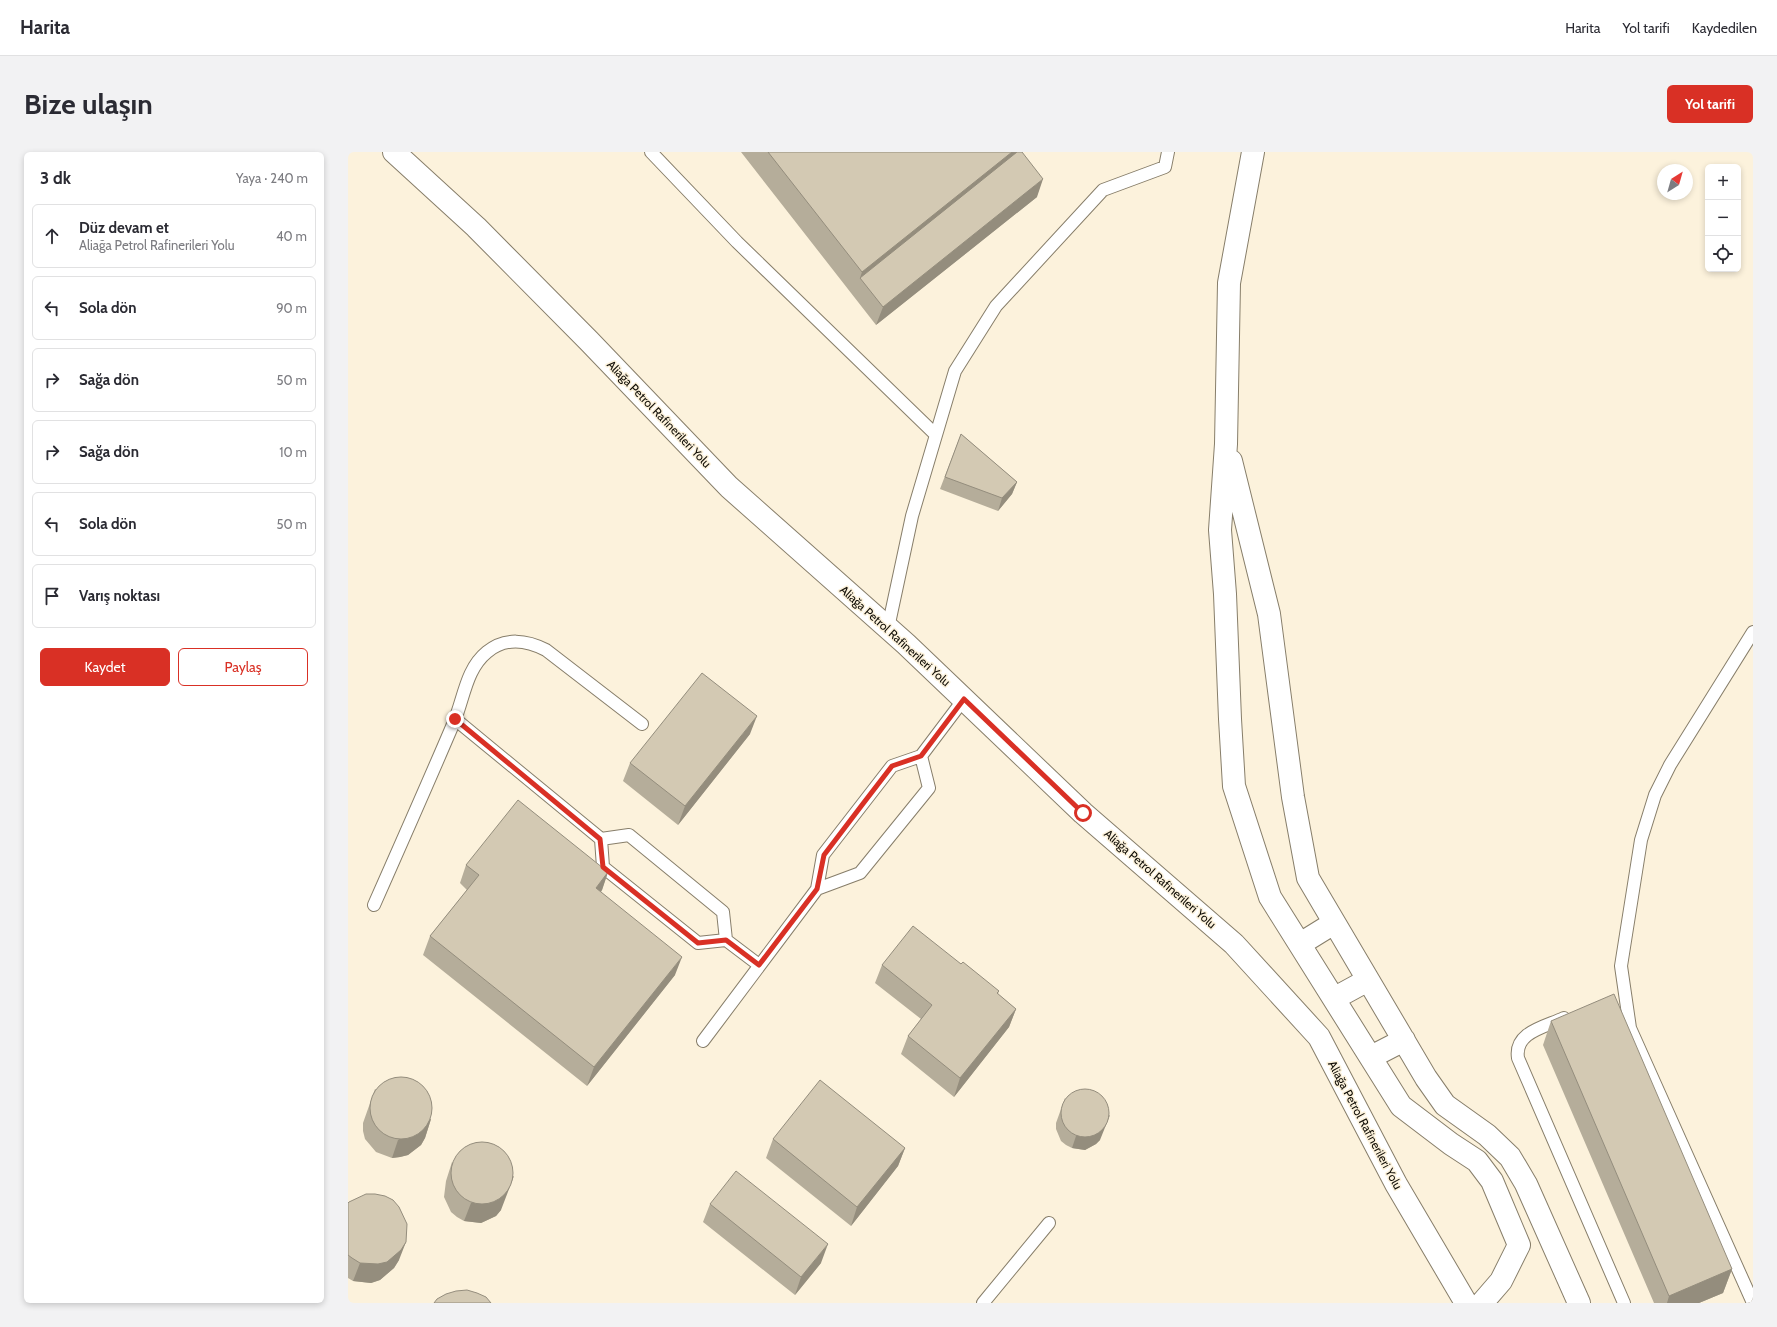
<!DOCTYPE html>
<html lang="tr">
<meta charset="utf-8">
<style>
body{margin:0;font-family:Cabin,sans-serif;background:#f2f2f3;color:#2b2b33}
.controls{position:absolute;right:12px;top:12px;display:grid;overflow:hidden;border-radius:6px;box-shadow:0 2px 6px #0003}
.controls button{width:36px;height:36px;display:grid;place-items:center;padding:0;border:0;border-bottom:1px solid #e1e1e2;background:#fff;color:#2b2b33;font:20px sans-serif}
.compass{position:absolute;left:1309px;top:12px;width:36px;height:36px;border-radius:50%;background:#fff;box-shadow:0 2px 6px #0003;rotate:37deg}
.stop{position:absolute;width:12px;height:12px;margin:-9px;border:3px solid #d93025;border-radius:50%;background:#fff}
.stop.end{background:#d93025;border-color:#fff;box-shadow:0 1px 4px #0008}
.list{margin:0;padding:0;list-style:none}
h2{display:flex;justify-content:space-between;align-items:center;height:52px;margin:0;padding:0 16px;font-size:17px}
h2 small{font-size:13px;font-weight:400;color:#7c7c81}
.list li{display:grid;grid-template-columns:26px 1fr auto;gap:12px;align-items:center;box-sizing:border-box;height:64px;margin:0 8px 8px;padding:0 8px;border:1px solid #e1e1e2;border-radius:6px}
.list b{display:block;font-size:15px;white-space:nowrap}
.list p{margin:0;font-size:13px;white-space:nowrap;color:#7c7c81}
.list em{font-size:13px;font-style:normal;color:#7c7c81}
.actions{display:flex;gap:8px;padding:12px 16px}
.actions a{flex:1;padding:9px 0;border:1px solid #d93025;border-radius:6px;text-align:center;font-size:14px;color:#d93025}
.actions .main{background:#d93025;color:#fff}
.icon{flex:none;width:22px;height:22px;fill:none;stroke:currentColor;stroke-width:2;stroke-linecap:round;stroke-linejoin:round}
.map{position:relative;flex:none;width:1405px;height:1151px;overflow:hidden;border-radius:6px}
header{display:flex;align-items:center;gap:24px;box-sizing:border-box;height:56px;padding:0 20px;background:#fff;border-bottom:1px solid #e1e1e2}
header strong{font-size:19px}
nav{display:flex;gap:22px;margin-inline-start:auto;font-size:14px}
.intro{display:flex;align-items:center;justify-content:space-between;box-sizing:border-box;height:96px;padding:0 24px}
h1{margin:0;font-size:28px}
.button{padding:10px 18px;border-radius:6px;background:#d93025;color:#fff;font-size:14px;font-weight:700}
main{display:flex;gap:24px;padding:0 24px}
aside{flex:1;background:#fff;border-radius:6px;box-shadow:0 2px 6px #0003}
.map>svg:first-child{display:block}
</style>
<header>
<strong>Harita</strong>
<nav><a>Harita</a><a>Yol tarifi</a><a>Kaydedilen</a></nav>
</header>
<div class="intro"><h1>Bize ulaşın</h1><a class="button">Yol tarifi</a></div>
<main>
<aside>
<h2>3 dk<small>Yaya · 240 m</small></h2>
<ul class="list">
<li><svg class="icon" aria-label="ahead" viewBox="0 0 24 24"><path d="M12 20V5M6 11l6-6 6 6"/></svg><div><b>Düz devam et</b><p>Aliağa Petrol Rafinerileri Yolu</p></div><em>40 m</em></li>
<li><svg class="icon" aria-label="left" viewBox="0 0 24 24"><path d="M17 20v-9H6M10 6l-5 5 5 5"/></svg><div><b>Sola dön</b></div><em>90 m</em></li>
<li><svg class="icon" aria-label="right" viewBox="0 0 24 24"><path d="M7 20v-9h11M14 6l5 5-5 5"/></svg><div><b>Sağa dön</b></div><em>50 m</em></li>
<li><svg class="icon" aria-label="right" viewBox="0 0 24 24"><path d="M7 20v-9h11M14 6l5 5-5 5"/></svg><div><b>Sağa dön</b></div><em>10 m</em></li>
<li><svg class="icon" aria-label="left" viewBox="0 0 24 24"><path d="M17 20v-9H6M10 6l-5 5 5 5"/></svg><div><b>Sola dön</b></div><em>50 m</em></li>
<li><svg class="icon" aria-label="arrive" viewBox="0 0 24 24"><path d="M6 21V4h12l-3 4 3 4H6"/></svg><div><b>Varış noktası</b></div></li>
</ul>
<div class="actions"><a class="main">Kaydet</a><a>Paylaş</a></div>
</aside>
<div class="map">
<svg width="1405" height="1151" viewBox="0 0 1405 1151">
<rect width="100%" height="100%" fill="#fcf2dc"/>
<g fill="none" stroke-linecap="round" stroke-linejoin="round">
<defs>
<path id="service" d="M303 0 389 90 588 283
M540 476 564 364 607 219 648 154 755 38 817 15 820 0
M1405 480 1322 613 1307 643 1293 688 1273 814 1282 876 1405 1151
M107 567 253 687 255 715 350 791 378 788 411 813
M253 687 281 683 375 760 378 788
M469 737 512 721 581 636 573 604
M26 753C53 692 80 631 106 570 116 546 118 517 139 500 157 485 179 488 198 498L294 572
M1216 866C1197 875 1166 880 1170 906L1276 1151
M355 889 469 737 475 703 544 614 573 604 616 547
M635 1151 701 1071"/>
<path id="tertiary" d="M46 0 128 75 241 189 381 335 558 492 735 661 886 792 971 885 1048 1032 1118 1151
M905 0 881 131 878 292 872 378 877 442 882 567 886 634 922 745 1053 954 1103 992 1129 1009 1144 1029 1171 1093 1153 1129 1134 1151
M883 309 921 462 945 645 960 726 1078 926 1097 953 1139 983 1162 1005 1178 1032 1231 1151
M952 792 986 771
M987 846 1020 828
M1023 905 1056 888"/>
</defs>
<!-- service casing -->
<use href="#service" stroke="#877e6a" stroke-width="14"/>
<!-- tertiary casing -->
<use href="#tertiary" stroke="#877e6a" stroke-width="24"/>
<!-- service -->
<use href="#service" stroke="#fff" stroke-width="12"/>
<!-- tertiary -->
<use href="#tertiary" stroke="#fff" stroke-width="22"/>
</g>
<!-- wall -->
<path fill="#b5ad9a" d="M393 0H674L689 45 528 173Z
M613 282 669 330 664 342 650 359 592 337Z
M402 582 330 673 275 629 282 611Z
M118 713 260 720 254 738 253 740 327 823 239 934 75 803 82 784 119 738 112 731Z
M613 812 651 839 650 842 668 857 661 875 606 945 553 902 560 884 573 867 527 831 534 813Z
M1203 869 1384 1117 1375 1141 1351 1151H1306L1195 893Z
M27 937 83 967 77 986 73 993 60 1003 52 1005 44 1006 28 1000 17 987 15 979V971Z
M717 946 752 988 748 992 737 998 724 996 718 993 713 989 708 977V971Z
M425 987 557 996 550 1014 503 1074 418 1006Z
M104 1010 153 1058 148 1064 133 1071 116 1069 109 1065 103 1060 96 1045 98 1029Z
M0 1051 51 1108 46 1116 32 1128 23 1131 5 1129 0 1126Z
M362 1052 473 1111 447 1143 355 1070Z"/>
<!-- shaded-wall -->
<path fill="#948d7d" d="M664 0H671L512 126 514 120Z
M695 27 689 45 528 173 535 155Z
M669 330 664 342 650 359 654 346Z
M409 564 402 582 330 673 337 654Z
M260 720 254 738 241 754 248 736Z
M334 805 327 823 239 934 246 915Z
M668 857 661 875 606 945 612 926Z
M762 963 752 988 748 992 737 998 724 996 728 984Z
M83 967 77 986 73 993 60 1003 52 1005 44 1006 50 988Z
M557 996 550 1014 503 1074 509 1055Z
M166 1024 153 1058 148 1064 133 1071 116 1069 123 1051Z
M58 1090 51 1108 46 1116 32 1128 23 1131 5 1129 12 1111Z
M480 1092 473 1111 447 1143 453 1125Z
M1384 1117 1375 1141 1351 1151H1319L1321 1144Z"/>
<!-- building -->
<path fill="#d3c9b3" stroke="#948d7d" d="M420 0H664L514 120Z
M669 0H674L695 27 535 155 512 126Z
M613 282 669 330 654 346 597 325Z
M354 521 409 564 337 654 282 611Z
M170 648 260 720 248 736 334 805 246 915 82 784 131 723 118 713Z
M565 774 613 812 615 810 651 839 649 841 668 857 612 926 560 884 584 853 534 813Z
M1266 842 1384 1117 1321 1144 1203 869Z
M22 956a31 31 0 1 1 62 0a31 31 0 1 1-62 0Z
M472 928 557 996 509 1055 425 987Z
M713 961a24 24 0 1 1 48 0a24 24 0 1 1-48 0Z
M103 1021a31 31 0 1 1 62 0a31 31 0 1 1-62 0Z
M388 1019 480 1092 453 1125 362 1052Z
M18 1042H27L37 1044 45 1048 51 1055 59 1072 58 1090 53 1098 39 1110 30 1112 12 1111 4 1106 0 1103V1051L1 1050Z
M119 1138 129 1141 138 1145 143 1151H86L89 1147 98 1142 108 1139Z"/>
<g fill="none" stroke-linecap="round" stroke-linejoin="round">
<!-- route -->
<path stroke="#d93025" stroke-width="5" d="M107 567 252 687 255 715 350 791 378 788 411 813 469 737 476 703 514 653 544 614 573 604 616 547 735 661"/>
</g>
<g text-anchor="middle" stroke-width="3" stroke-linejoin="round" paint-order="stroke">
<!-- street labels -->
<g font-size="12" fill="#0f0c05" stroke="#fcf2dc">
<text transform="translate(311 262) rotate(46)" y="4">Aliağa Petrol Rafinerileri Yolu</text>
<text transform="translate(547 484) rotate(42)" y="4">Aliağa Petrol Rafinerileri Yolu</text>
<text transform="translate(812 727) rotate(41)" y="4">Aliağa Petrol Rafinerileri Yolu</text>
<text transform="translate(1017 973) rotate(62)" y="4">Aliağa Petrol Rafinerileri Yolu</text>
</g>
</g>
</svg>
<div class="controls">
<button>+</button>
<button>−</button>
<button><svg class="icon" aria-label="locate" viewBox="0 0 24 24"><circle cx="12" cy="12" r="6"/><path d="M12 2v4M12 18v4M2 12h4M18 12h4"/></svg></button>
</div>
<svg class="compass" viewBox="-18 -18 36 36"><path d="M0-13l5 13h-10z" fill="#e53935"/><path d="M0 13l5-13h-10z" fill="#7c7c81"/></svg>
<div class="stop" style="left:735px;top:661px"></div>
<div class="stop end" style="left:107px;top:567px"></div>
</div>
</main>
